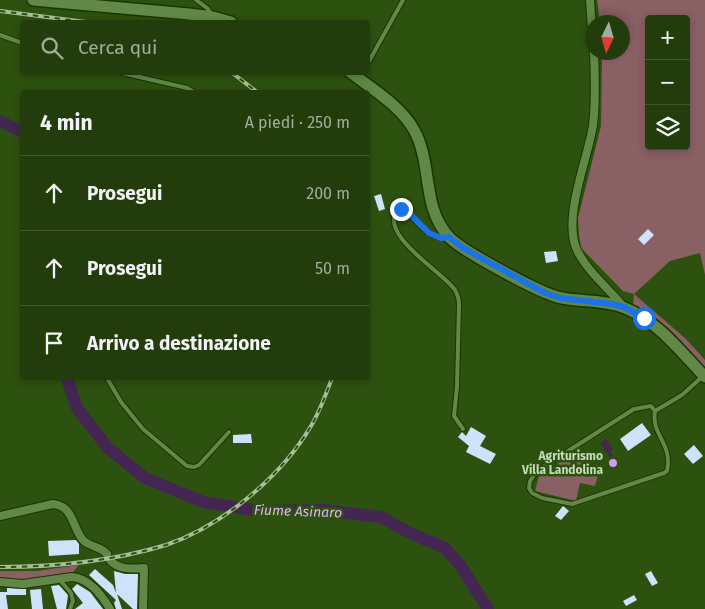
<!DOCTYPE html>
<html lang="it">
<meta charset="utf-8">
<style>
body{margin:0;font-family:"Fira Sans",sans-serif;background:#2e4819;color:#f1f3f6}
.controls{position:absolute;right:15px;top:15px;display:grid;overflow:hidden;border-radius:5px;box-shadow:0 2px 8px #0003}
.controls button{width:45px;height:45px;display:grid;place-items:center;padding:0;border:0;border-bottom:1px solid #3f562c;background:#223d0b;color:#f1f3f6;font:25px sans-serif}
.compass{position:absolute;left:585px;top:15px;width:45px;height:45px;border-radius:50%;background:#223d0b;box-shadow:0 2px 8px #0003;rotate:185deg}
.stop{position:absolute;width:15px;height:15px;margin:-11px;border:4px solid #1a73e8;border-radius:50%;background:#fff}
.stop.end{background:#1a73e8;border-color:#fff;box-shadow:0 1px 5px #0008}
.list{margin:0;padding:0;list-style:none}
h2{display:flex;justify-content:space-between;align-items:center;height:65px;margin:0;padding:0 20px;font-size:21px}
h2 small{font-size:16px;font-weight:400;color:#a2ae9d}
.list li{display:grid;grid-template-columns:32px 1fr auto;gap:15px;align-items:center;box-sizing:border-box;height:75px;padding:0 20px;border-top:1px solid #3f562c}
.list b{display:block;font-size:19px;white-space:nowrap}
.list em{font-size:16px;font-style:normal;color:#a2ae9d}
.icon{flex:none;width:28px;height:28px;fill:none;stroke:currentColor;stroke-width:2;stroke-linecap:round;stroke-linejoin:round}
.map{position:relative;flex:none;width:705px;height:609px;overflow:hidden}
.search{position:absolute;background:#223d0b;box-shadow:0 2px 8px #0003;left:20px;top:20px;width:350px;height:55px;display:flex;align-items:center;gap:12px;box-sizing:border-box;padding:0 18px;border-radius:5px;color:#a2ae9d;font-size:19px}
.panel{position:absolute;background:#223d0b;box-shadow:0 2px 8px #0003;left:20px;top:90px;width:350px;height:290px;border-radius:5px}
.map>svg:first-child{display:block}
</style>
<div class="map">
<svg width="705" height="609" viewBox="0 0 705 609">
<rect width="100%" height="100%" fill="#2d510f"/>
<!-- green -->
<path fill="#896063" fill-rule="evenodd" d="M597 0H705V275L700 253 670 261 634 294 686 339 705 360V371L633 307 634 294 623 291 581 248 579 235 578 218 601 126 602 53 622 52V22H600ZM649 19H686V146H649Z
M560 457 600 467 595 486 580 483 576 501 535 491 540 472 555 476Z
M79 565 73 572 19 580 0 579V571H37Z"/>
<!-- water -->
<path fill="#432651" d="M606 439 613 449 610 451 613 455 610 457 600 443Z"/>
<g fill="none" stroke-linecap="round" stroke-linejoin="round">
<!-- river -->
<path stroke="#432651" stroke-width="12" d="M0 121 22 132
M67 378 77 408 108 448 145 478 203 502 260 511 322 510 381 517 410 533 445 548 460 565 488 609"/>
</g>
<!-- building -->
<path fill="#cee2fb" d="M381 194 385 209 379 211 374 196Z
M648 229 654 235 644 245 638 239Z
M556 251 558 261 546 263 544 252Z
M642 423 651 435 628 451 620 439Z
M471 427 486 436 480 446 496 454 490 464 466 452 469 446 458 437 462 432 466 436Z
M251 434 252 443H233V435Z
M694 445 703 456 693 464 684 454Z
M563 506 569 511 561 520 555 516Z
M76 540 79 544V554L49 556 48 541Z
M95 569 113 585 116 593 114 571 125 574H138L137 609H133L117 594 122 609H116L114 603 116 600 89 575Z
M651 571 658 583 652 586 645 574Z
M77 584 90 592 103 609H75L83 603 72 589Z
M59 585 68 595 66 609H57L51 586Z
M7 588 26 589V595H6L8 609H0V592H7Z
M41 589 43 609H32L30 590Z
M634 595 637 600 626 606 623 601Z"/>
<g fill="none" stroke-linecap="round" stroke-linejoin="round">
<defs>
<path id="lane" d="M196 0 207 8 212 15
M0 35 22 43
M368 63 403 0
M118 72 187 88 194 92
M447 237C430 240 416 222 406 210L401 209 397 210C379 236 443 272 455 290 458 295 459 300 459 305L457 387 454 416 463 429
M107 378 121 402 143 429 187 466 194 467 199 465 229 432
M655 411C651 436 673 443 667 471L664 473 572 504 542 498 532 493 529 488 530 481 534 475 543 467 634 409 651 406 655 411 682 395 703 376
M59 579 71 593 73 601 70 609"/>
<path id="street" d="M590 0 592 29
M594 52C595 76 596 102 593 125 588 159 562 218 577 250 587 271 608 288 623 306
M0 516 53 504C74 506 72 528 83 540 89 547 101 546 107 554
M110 560C118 570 132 569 144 568L143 609
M0 582 23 584 72 577C90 579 101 594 110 609"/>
<path id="secondary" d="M33 0 189 14 213 17 231 22
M350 72C372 89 401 106 414 130 433 164 421 207 449 237 462 251 543 295 562 298 583 302 606 300 625 308 659 322 680 351 705 377"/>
</defs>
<!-- lane casing -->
<use href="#lane" stroke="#1a3502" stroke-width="6"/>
<!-- street casing -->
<use href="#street" stroke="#1a3502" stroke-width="10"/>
<!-- secondary casing -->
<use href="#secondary" stroke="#1a3502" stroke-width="14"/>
<!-- lane -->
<use href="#lane" stroke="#618847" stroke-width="4"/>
<!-- street -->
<use href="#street" stroke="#618847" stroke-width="8"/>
<!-- secondary -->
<use href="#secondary" stroke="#618847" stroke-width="11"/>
<defs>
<path id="rail" d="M0 11 86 22
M231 72 257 92
M0 567C55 567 113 561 166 545 222 526 281 477 311 426 320 411 326 394 332 378"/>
</defs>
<!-- rail casing -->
<use href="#rail" stroke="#a7bf97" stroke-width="4"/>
<!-- rail -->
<use href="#rail" stroke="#2d510f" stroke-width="2" stroke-dasharray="5.5" stroke-linecap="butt"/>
</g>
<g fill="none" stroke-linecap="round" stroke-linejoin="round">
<!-- route -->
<path stroke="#1a73e8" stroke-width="6" d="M401 209 406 210 429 233 441 238 449 237 463 248 545 293 560 298 612 304 624 307 644 318"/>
</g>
<!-- markers -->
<circle fill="#d99af7" stroke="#2d510f" stroke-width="2" cx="613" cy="463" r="5"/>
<g text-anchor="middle" stroke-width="5" stroke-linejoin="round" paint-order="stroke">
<!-- poi labels -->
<g font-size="12" font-weight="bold" fill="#c4dab8" stroke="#2d510f" text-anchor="end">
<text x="603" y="460">Agriturismo<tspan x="603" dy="14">Villa Landolina</tspan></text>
</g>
<!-- water labels -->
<g font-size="14" font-style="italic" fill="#e0b0f8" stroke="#2d510f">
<text transform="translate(298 511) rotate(2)" y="5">Fiume Asinaro</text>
</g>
</g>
</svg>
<div class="controls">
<button>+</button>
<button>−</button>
<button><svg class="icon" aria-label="layers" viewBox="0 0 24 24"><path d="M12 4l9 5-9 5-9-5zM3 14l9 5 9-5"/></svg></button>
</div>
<svg class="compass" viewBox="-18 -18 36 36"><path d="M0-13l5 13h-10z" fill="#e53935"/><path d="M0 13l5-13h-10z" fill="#a2ae9d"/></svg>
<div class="stop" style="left:644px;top:318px"></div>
<div class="stop end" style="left:401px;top:209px"></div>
<div class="search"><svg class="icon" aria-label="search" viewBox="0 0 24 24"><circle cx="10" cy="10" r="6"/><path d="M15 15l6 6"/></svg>Cerca qui</div>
<section class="panel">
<h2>4 min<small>A piedi · 250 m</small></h2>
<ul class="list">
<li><svg class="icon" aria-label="ahead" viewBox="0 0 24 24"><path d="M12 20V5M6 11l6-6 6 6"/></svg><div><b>Prosegui</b></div><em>200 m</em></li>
<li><svg class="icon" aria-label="ahead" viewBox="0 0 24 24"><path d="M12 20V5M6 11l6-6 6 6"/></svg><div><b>Prosegui</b></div><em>50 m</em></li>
<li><svg class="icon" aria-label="arrive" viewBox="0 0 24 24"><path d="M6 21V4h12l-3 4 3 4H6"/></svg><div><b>Arrivo a destinazione</b></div></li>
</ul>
</section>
</div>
